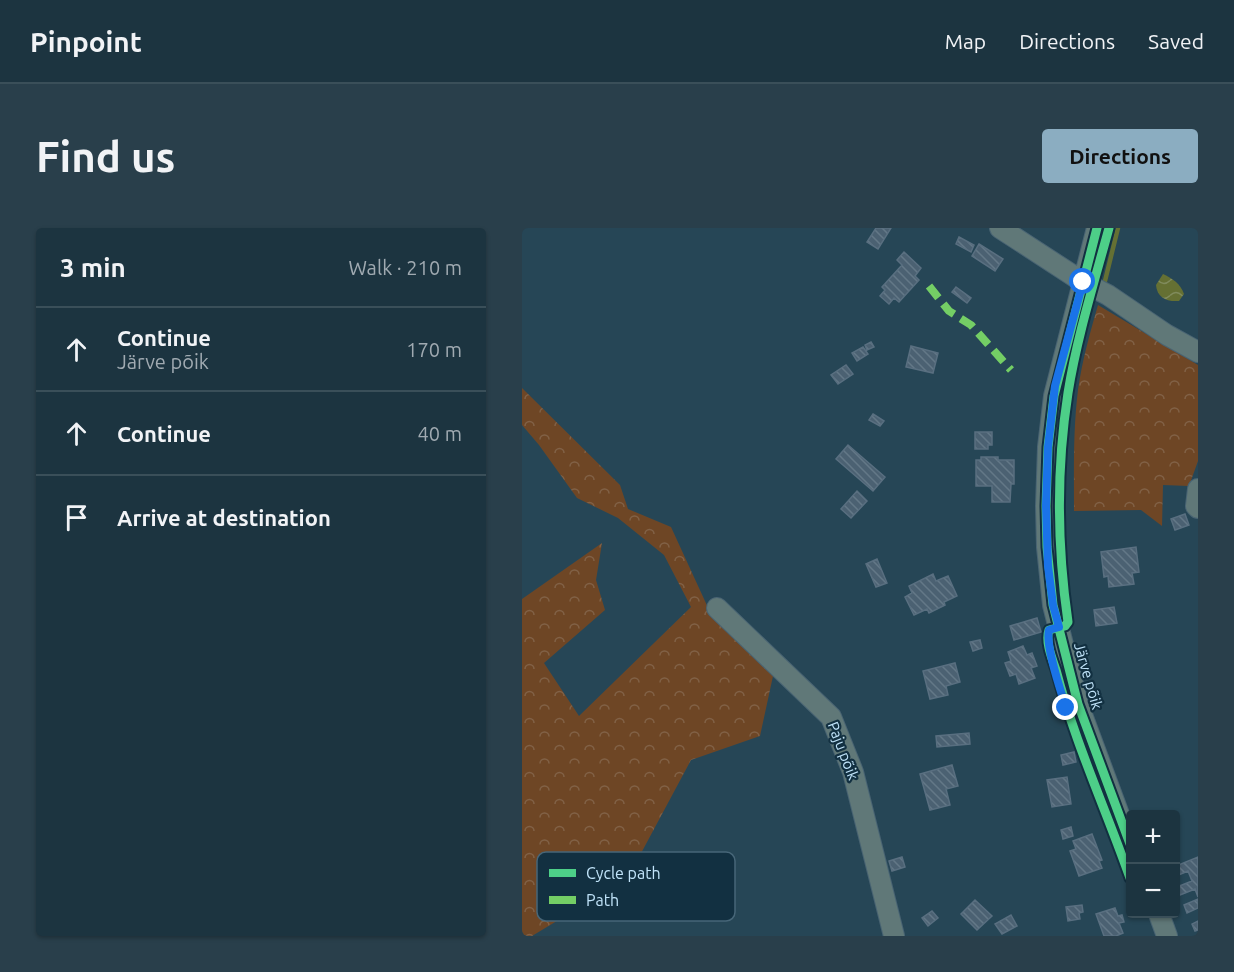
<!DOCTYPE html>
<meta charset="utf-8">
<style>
body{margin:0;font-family:Ubuntu,sans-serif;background:#293f4b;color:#f1f3f6}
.controls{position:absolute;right:18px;bottom:18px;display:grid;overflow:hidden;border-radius:6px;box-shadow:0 2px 4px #0004}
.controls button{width:54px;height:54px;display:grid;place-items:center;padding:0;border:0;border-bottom:2px solid #3a4f59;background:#1c3440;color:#f1f3f6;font:30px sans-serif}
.stop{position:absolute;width:18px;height:18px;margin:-14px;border:4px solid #1a73e8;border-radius:50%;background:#fff}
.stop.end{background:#1a73e8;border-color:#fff;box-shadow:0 2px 6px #0008}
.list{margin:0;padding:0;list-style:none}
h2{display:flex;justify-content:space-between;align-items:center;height:78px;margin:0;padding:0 24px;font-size:26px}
h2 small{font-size:20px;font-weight:400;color:#a0aab1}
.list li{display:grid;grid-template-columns:39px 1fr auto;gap:18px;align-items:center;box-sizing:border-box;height:84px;padding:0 24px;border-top:2px solid #3a4f59}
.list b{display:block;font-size:22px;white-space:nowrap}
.list p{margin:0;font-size:20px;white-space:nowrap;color:#a0aab1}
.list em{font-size:20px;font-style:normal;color:#a0aab1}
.icon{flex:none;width:33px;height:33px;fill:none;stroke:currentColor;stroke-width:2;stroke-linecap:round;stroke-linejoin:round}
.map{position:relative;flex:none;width:676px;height:708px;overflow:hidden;border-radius:6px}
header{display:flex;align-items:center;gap:36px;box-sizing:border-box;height:84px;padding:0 30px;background:#1c3440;border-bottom:2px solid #3a4f59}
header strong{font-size:28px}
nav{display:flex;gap:33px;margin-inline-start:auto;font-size:21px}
.intro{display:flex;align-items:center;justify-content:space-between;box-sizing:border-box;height:144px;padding:0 36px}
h1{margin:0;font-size:42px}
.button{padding:15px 27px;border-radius:6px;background:#8badc1;color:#111;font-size:21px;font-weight:700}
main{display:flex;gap:36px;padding:0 36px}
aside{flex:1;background:#1c3440;border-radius:6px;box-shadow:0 2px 4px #0004}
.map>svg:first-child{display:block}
</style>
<header>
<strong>Pinpoint</strong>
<nav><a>Map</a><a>Directions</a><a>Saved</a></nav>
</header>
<div class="intro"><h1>Find us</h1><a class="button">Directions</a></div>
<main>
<aside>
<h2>3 min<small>Walk · 210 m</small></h2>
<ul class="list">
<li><svg class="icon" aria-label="ahead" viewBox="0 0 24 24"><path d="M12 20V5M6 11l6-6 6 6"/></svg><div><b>Continue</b><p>Järve põik</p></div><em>170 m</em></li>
<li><svg class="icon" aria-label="ahead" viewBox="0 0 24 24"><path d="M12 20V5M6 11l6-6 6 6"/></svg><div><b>Continue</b></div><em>40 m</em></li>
<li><svg class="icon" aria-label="arrive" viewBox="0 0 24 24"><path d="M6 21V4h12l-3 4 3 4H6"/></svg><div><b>Arrive at destination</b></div></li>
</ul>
</aside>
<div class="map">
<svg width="676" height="708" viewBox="0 0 676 708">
<defs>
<pattern id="forest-crowns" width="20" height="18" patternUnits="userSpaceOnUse" patternTransform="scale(1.5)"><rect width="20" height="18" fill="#6e4625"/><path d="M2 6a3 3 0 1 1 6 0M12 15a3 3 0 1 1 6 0" fill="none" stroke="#816146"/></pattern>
<pattern id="water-waves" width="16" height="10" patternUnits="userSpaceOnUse" patternTransform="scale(1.5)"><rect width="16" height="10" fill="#657033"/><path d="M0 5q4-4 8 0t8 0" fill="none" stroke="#808b5c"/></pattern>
<pattern id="building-back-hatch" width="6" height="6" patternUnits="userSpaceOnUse" patternTransform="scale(1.5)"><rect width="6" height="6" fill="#4b6172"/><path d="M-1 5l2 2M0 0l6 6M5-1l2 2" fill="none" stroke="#637887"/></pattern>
</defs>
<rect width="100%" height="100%" fill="#264656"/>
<!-- forest -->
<path fill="url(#forest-crowns)" d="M576 77 676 137V233L667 258 641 257 640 298 619 282 552 283C552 242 551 202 556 162 560 133 568 105 576 77Z
M0 160 98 257 106 281 149 299 188 384 251 448 238 508 169 532 109 644 53 682 10 708H0V371L80 315 74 352 83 382 22 435 57 488 169 379 142 327 96 290 55 270 17 217 0 197Z"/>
<!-- water -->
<path fill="url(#water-waves)" d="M641 46C651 51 658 55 662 66L657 73C644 74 635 69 634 57Z"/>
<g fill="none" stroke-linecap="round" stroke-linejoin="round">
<!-- stream -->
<path stroke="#657033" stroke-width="4.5" d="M583 53 596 0"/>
</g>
<!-- building -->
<path fill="url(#building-back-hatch)" stroke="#596f80" stroke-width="1.5" d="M354 0H369L356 21 345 14Z
M437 9 452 17 449 24 434 16Z
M457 16 481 31 473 43 450 28Z
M382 24 399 40 393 48 397 52 377 74 372 70 367 76 358 68 363 62 360 59 380 37 375 32Z
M434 59 449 70 445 75 430 64Z
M349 114 352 119 345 122 343 117Z
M389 118 416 125 411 145 384 139Z
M341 119 346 126 335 133 330 125Z
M324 137 331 146 316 156 309 147Z
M351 186 362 193 358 198 347 192Z
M453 204H470V217H466V221H453Z
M326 217 363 249 351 263 314 231Z
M459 229H476V232H492V256H489L488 274H470V258H454V232H459Z
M335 263 345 273 329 290 319 281Z
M663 286 667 297 653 302 649 291Z
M614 319 617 344 610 345 612 356 587 359 586 348 582 349 579 324Z
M355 331 365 355 354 359 344 336Z
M411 346 414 353 426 348 435 368 422 374 423 377 407 385 405 381 392 387 383 369 390 365 387 358Z
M592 379 595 395 574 398 572 382Z
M515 390 519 404 492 412 488 398Z
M458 412 460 420 451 423 448 414Z
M501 418 505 427 510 425 515 438 509 440 513 450 497 456 494 446 488 448 483 435 489 433 486 424Z
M433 435 438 454 424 458 426 467 408 471 401 443Z
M447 505 448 516 415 519 414 508Z
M552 524 554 534 541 537 539 527Z
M430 537 436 558 424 561 428 577 408 582 398 546Z
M545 549 549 576 530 579 525 552Z
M549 599 551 608 541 611 539 602Z
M570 606 580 632 577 633 580 640 557 648 548 623 554 621 551 613Z
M380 629 383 639 370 643 367 633Z
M676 629V669L673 661 658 667 655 659 670 653 666 643 654 648V638Z
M676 671V680L665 685 662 677Z
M453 672 470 688 455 702 439 686Z
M560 677 561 684 557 685 558 691 546 693 544 679Z
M593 680 596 688 600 687 602 694 597 695 601 705 594 708H582L574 686Z
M410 683 416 690 406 698 400 690Z
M489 687 495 698 480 706 473 696Z
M676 693V702L673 703 670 696Z"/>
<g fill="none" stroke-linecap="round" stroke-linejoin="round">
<defs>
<path id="minor" d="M478 0 561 54 586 67 645 107 676 124
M575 0 532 168 526 219 524 278 525 319 531 377 556 476 608 616
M676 261 674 278 676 280
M195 380 309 489 331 544 372 708
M637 686 645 708"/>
</defs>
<!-- minor casing -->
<use href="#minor" stroke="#496473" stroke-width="22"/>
<!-- minor -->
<use href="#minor" stroke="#607878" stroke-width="20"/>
<!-- quiet -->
<path stroke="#74ce65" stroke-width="8" stroke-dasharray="15 8" stroke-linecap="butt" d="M407 58 427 83 449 97 489 142"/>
<defs>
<path id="cycleway" d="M575 0 532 168 526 219 524 278 525 319 531 377 556 476 608 616
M587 0C572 55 555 109 546 165 534 242 535 318 546 394L543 398 527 402C523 414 530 430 534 442 553 515 583 579 608 650"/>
</defs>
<!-- cycleway casing -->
<use href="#cycleway" stroke="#123041" stroke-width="13"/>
<!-- cycleway -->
<use href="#cycleway" stroke="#4dcf88" stroke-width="9"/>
</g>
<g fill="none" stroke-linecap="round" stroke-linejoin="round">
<!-- route -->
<path stroke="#1a73e8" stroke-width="8" d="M544 480C539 463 523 418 527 402L537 399 531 377 526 338 524 278 526 219 533 158 561 54"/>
</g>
<g text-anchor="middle" stroke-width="4.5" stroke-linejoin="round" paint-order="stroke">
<!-- street labels -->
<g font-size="15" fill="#c1e4fa" stroke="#123041">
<text transform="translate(566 448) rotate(74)" y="5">Järve põik</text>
<text transform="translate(321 523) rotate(69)" y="5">Paju põik</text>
</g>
</g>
<!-- legend -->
<rect x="15" y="624" width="198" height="69" rx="9" fill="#123041" stroke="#476678" stroke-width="1.5"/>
<rect x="27" y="641" width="27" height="8" fill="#4dcf88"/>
<rect x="27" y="668" width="27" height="8" fill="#74ce65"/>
<g font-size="16" fill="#c1e4fa">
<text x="64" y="651">Cycle path</text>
<text x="64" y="678">Path</text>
</g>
</svg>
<div class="controls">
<button>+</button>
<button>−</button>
</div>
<div class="stop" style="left:561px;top:54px"></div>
<div class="stop end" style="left:544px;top:480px"></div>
</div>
</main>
